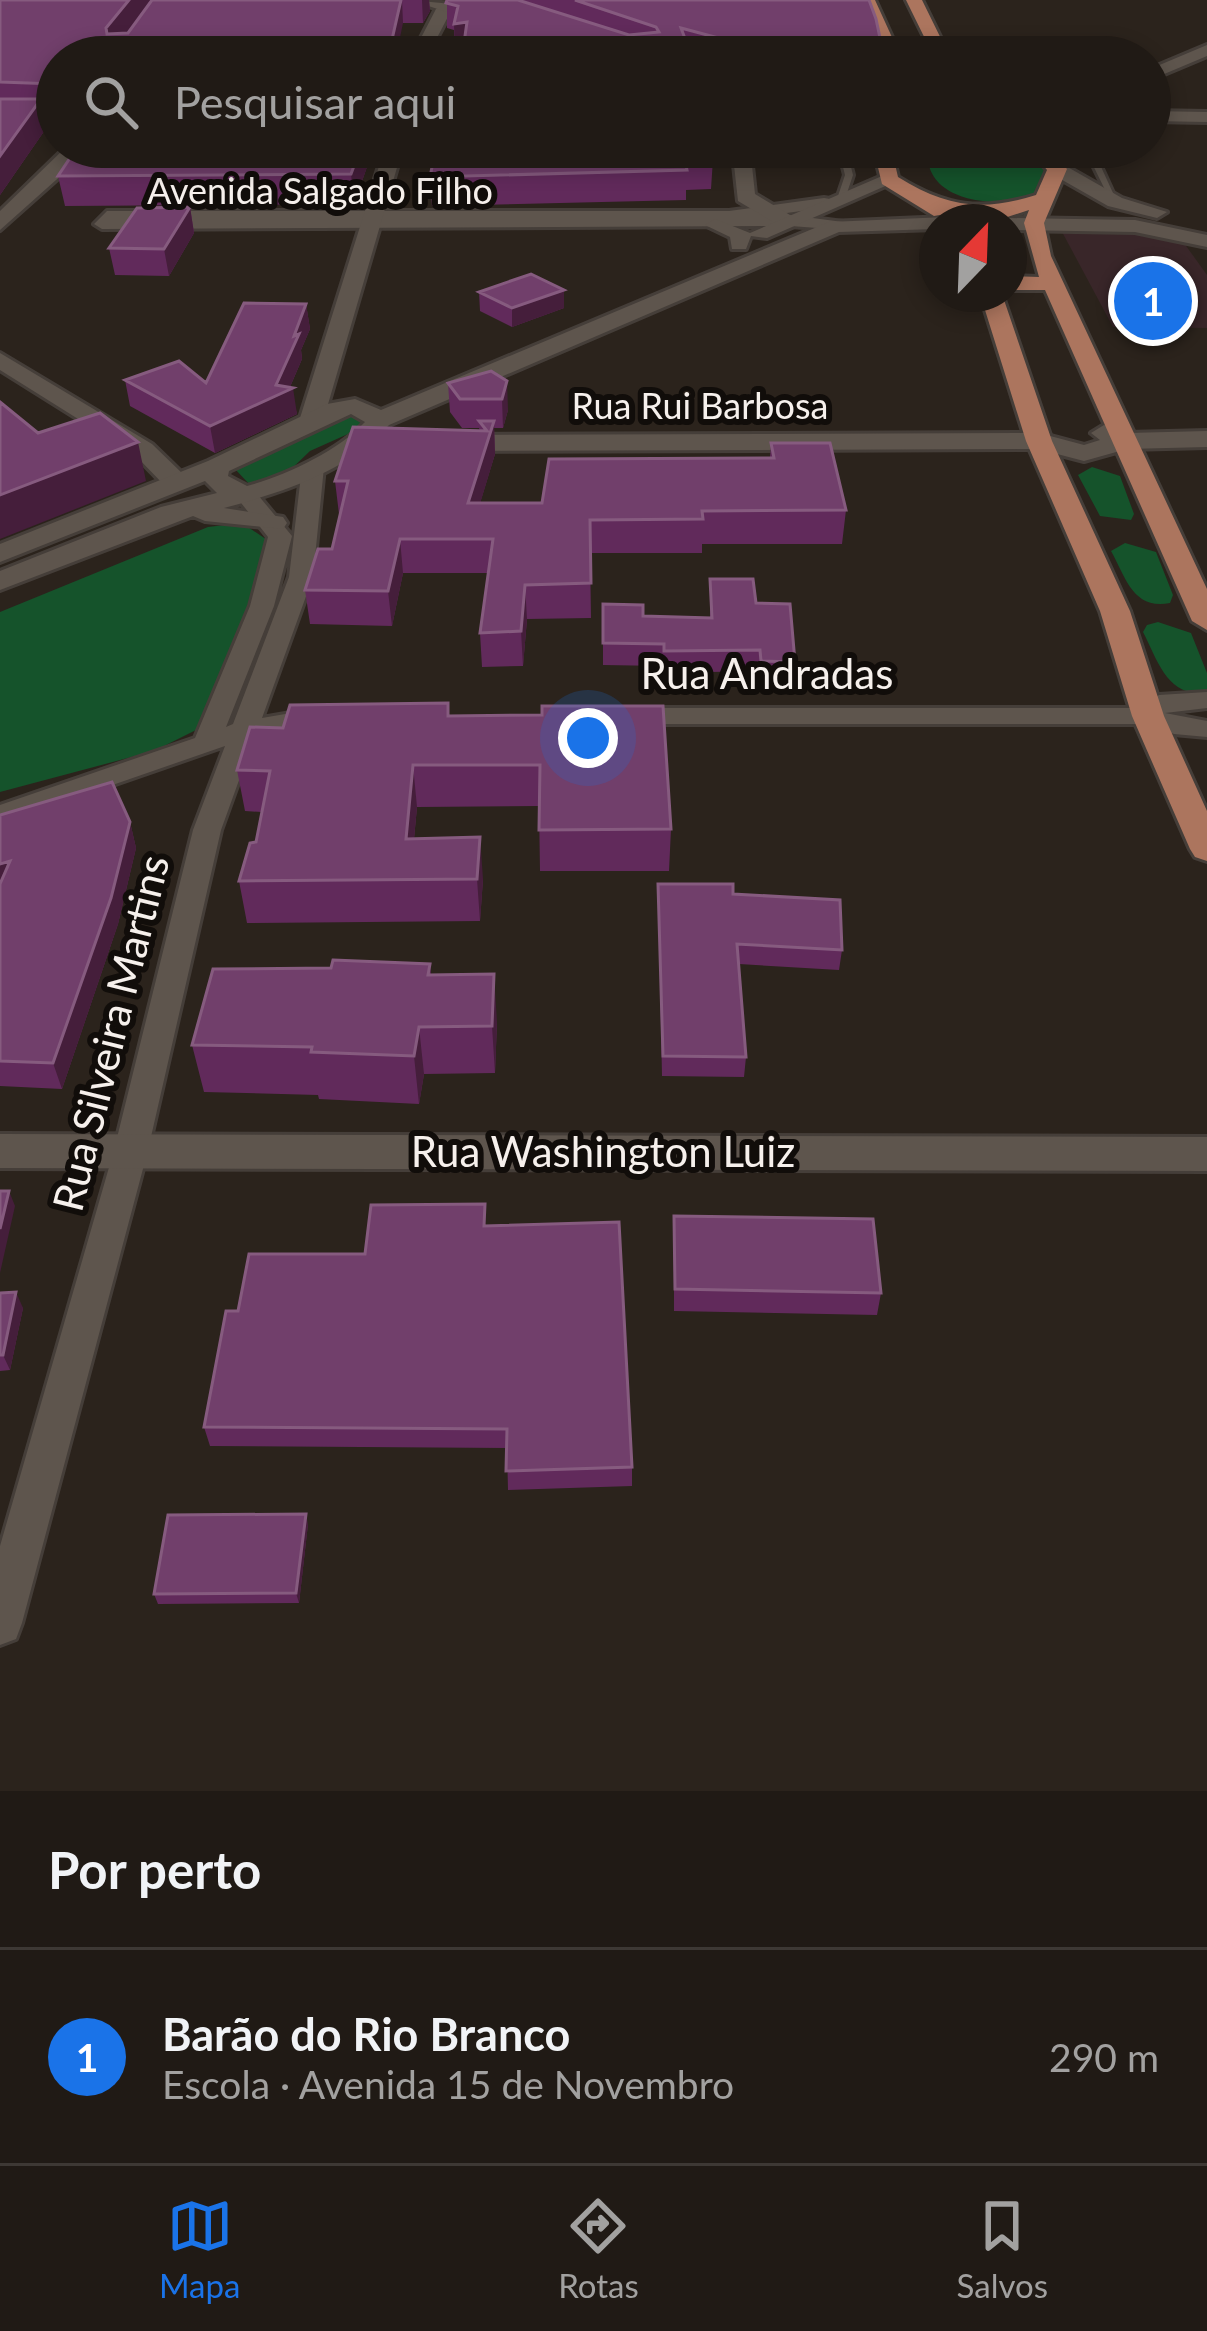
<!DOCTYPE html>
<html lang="pt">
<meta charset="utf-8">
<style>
body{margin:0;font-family:Lato,sans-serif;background:#28231e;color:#f1f3f6}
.compass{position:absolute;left:919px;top:204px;width:108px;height:108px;border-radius:50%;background:#201a15;box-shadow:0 6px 18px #0003;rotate:23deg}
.you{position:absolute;left:588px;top:738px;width:42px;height:42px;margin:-30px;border:9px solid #fff;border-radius:50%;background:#1a73e8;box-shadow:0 0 0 18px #1a73e833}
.badge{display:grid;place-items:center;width:78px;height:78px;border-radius:50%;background:#1a73e8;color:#fff;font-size:39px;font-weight:700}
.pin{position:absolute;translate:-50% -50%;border:6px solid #fff;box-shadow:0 3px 12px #0006}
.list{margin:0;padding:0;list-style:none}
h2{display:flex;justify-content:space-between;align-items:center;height:156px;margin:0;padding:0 48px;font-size:51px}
h2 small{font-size:39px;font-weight:400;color:#a2a1a0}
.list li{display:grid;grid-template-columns:78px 1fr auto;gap:36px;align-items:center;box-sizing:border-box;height:216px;padding:0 48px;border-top:3px solid #3d3834}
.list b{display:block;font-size:45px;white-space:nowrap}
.list p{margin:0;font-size:39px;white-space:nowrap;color:#a2a1a0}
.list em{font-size:39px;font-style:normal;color:#a2a1a0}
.icon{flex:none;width:66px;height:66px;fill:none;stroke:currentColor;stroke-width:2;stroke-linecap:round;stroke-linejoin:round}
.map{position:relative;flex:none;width:1207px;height:1791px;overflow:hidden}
.search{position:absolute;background:#201a15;box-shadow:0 6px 18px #0003;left:36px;right:36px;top:36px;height:132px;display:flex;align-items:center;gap:30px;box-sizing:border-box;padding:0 42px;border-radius:66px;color:#a2a1a0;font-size:45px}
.sheet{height:372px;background:#201a15}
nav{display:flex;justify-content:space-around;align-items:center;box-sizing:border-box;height:168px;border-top:3px solid #3d3834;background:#201a15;font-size:33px;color:#a2a1a0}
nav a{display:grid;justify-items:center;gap:6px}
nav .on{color:#1a73e8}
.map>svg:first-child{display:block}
</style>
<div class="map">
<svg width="1207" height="1791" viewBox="0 0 1207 1791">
<rect width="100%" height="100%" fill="#2b231c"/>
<!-- education -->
<path fill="#392629" d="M1061 230 1143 232 1184 243 1207 275V328L1113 327Z"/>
<!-- green -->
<path fill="#15532b" d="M927 147H1026L1042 163 1046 178 1030 201C990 205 924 203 927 147Z
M346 411 368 425 310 451 283 477 251 486 235 469Z
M1092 467 1120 476 1134 514 1131 520 1100 516 1078 475Z
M242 523 276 546 212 722 154 751 0 792V612L208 527Z
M1125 543 1156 552 1173 595 1170 603C1133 610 1126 578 1111 551Z
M1158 622 1191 633 1207 673V692C1168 699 1158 661 1143 632L1147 625Z"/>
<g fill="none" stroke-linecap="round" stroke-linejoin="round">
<defs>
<path id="service" d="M838 147H846L853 175 845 199 841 201 837 199 845 175Z
M1084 147H1092L1118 204 1111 202Z"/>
<path id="minor" d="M824 198 830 199V207L765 216 791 217 793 221 785 226 102 229 94 224 107 211H729Z
M313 460 324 467 313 577 262 718 320 708 333 716 329 722 255 736 221 830 148 1150 22 1623 16 1639 0 1645V1546L114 1150 193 830 225 746 0 824V805L195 738 250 606 268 537 234 494 245 487 253 489 292 536 274 606 226 727 233 724 289 577 302 467Z
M1207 692V708L1165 713 1207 721V737L1174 734 1145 724H626L613 716 626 708H1141L1159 695Z"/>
<path id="tertiary" d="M444 4 452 9 427 57H411L436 9Z
M1150 111 1207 112V122L1150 121Z
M0 112H57V122H0Z
M66 147H84L65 172 0 230V211Z
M385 147H403L324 418 312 425 303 423 300 418Z
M732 147H750L755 194 790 215 843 222V230L778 225 738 201Z
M0 353 152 444 185 476 189 482 185 488H167L134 454 0 370Z
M1104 425 1128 433 1207 431V447L1127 449 1084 461 1038 449 449 451 436 443 449 435 1039 433 1084 445 1100 440 1091 433Z
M0 1134 1207 1137V1171L0 1168Z"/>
<path id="secondary" d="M410 0 452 4 483 0 453 14Z
M1207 45V56L1150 80V69Z
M1050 165H1064L1122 198 1167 212 1157 218 1108 206 1050 173Z
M882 176 899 180 767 238 751 236 746 249H732L730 237 705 225 715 219 750 233Z
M970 216 980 222H937V229L839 232 389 425C347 472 283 492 224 508L283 517 287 523 283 529 205 521 193 516 0 590V571L161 507 217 493 205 481 0 562V544L208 461 327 404 355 399 381 410 829 222ZM351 414 365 422C338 451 285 476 247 486L228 476 229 471Z
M1009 218 1135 220 1207 235V247L1135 232 1009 230V222H1000Z"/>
<path id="primary" d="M859 0H875L901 57H885Z
M906 0H922L950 57H934Z
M873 147H891L898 177C946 207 982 212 1036 195L1047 170 1028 147H1047L1067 169 1044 223 1051 256 1207 589V630L1192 621 1045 290H1009V276L1039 277 1024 223 1029 210 998 220 951 213 934 216 882 184Z
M980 294H1002L1052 441 1130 611 1164 716 1207 811V861L1195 857 1190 849 1132 716 1100 611 1026 441Z"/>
</defs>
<!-- service casing -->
<use href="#service" stroke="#453e39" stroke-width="6"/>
<!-- minor casing -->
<use href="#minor" stroke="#453e39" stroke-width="6"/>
<!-- tertiary casing -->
<use href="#tertiary" stroke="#453e39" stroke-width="6"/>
<!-- secondary casing -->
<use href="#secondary" stroke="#453e39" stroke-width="6"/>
<!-- primary casing -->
<use href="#primary" stroke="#453e39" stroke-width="6"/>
<!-- service -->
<use href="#service" fill="#5e554d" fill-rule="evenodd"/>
<!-- minor -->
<use href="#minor" fill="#5e554d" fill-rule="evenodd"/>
<!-- tertiary -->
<use href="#tertiary" fill="#5e554d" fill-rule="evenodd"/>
<!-- secondary -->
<use href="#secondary" fill="#5e554d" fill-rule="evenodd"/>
<!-- primary -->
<use href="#primary" fill="#ac755e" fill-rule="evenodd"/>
</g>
<!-- wall -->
<path fill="#612a5b" d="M0 0H429L430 11 423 23H403L57 57V111L43 110 47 127 0 195Z
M447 0H869L884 57H462L465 49H455L454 30 447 28Z
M374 147 354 204 65 206 58 176 83 149Z
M713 159 711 189 686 190V200L432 206 430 177Z
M190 207 194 233 169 276 115 275 109 248Z
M479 292 564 308 512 327 480 311Z
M306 304 310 329 301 350 302 359 290 387 297 414 215 453 130 406 125 380 206 383Z
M491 371 508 410 503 428H494L495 454 480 503H542L770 458 771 443 846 510 842 544H702V553H590L591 618 527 619 523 666 482 667 480 633 488 573H403L392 626 310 624 305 590 332 549 340 514H339L335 481 480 431 479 428H462L450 412 448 383Z
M710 579 756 603 795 662 793 684 759 683 758 671 663 673V666L603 665V604L643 616 710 618Z
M448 703 449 716 671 829 669 871H540L539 806 417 807 414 839 483 879 480 921 247 923 239 881 256 842 262 812 245 811 237 770 283 728Z
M0 815 130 822 136 848 118 924 62 1089 0 1086Z
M658 884 733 894 842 950 839 970 739 964 746 1057 744 1077 662 1076Z
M430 964 431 975 497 1022 495 1073 424 1074 419 1104 319 1099 318 1095 204 1092 192 1045 331 968Z
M674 1216 881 1293 877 1315 674 1311Z
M487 1226 632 1467V1486L508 1490 507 1448 210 1446 204 1427 238 1311 365 1254Z
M0 1293 23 1308 10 1370 0 1371Z
M308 1524 299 1603 158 1604 154 1594Z"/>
<!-- shaded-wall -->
<path fill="#451e3b" d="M129 0H153L111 54 106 28Z
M402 0 403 23 396 57H388Z
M422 0H429L430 11 423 23Z
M467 22 469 48 455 49 454 24Z
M41 99 47 127 0 195V156Z
M361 147H374L354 204 351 174Z
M190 207 194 233 169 276 164 249Z
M564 290V308L512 327V308Z
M306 304 310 329 301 350 302 359 289 389 293 388 297 414 215 453 210 426 276 385Z
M507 381 508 410 503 428 502 399Z
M494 421 495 454 470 537 468 503Z
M138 442 146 481 0 539V495Z
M400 539 403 573 392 626 388 591Z
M525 585 527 619 523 666 521 631Z
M413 765 417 807 410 880 406 839Z
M130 822 136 848 118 924 62 1089 53 1063Z
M480 837 483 879 480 921 477 879Z
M10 861 0 892V864Z
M494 974 497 1022 495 1073 492 1026Z
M419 1027 424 1074 419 1104 414 1056Z
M9 1191 15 1206 0 1273V1229Z
M16 1292 23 1308 10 1370 3 1355Z
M306 1514 308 1524 299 1603 296 1593Z"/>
<!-- building -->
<path fill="#713f6b" stroke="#865b7f" stroke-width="3" d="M0 0H129L106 28 107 34 128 33 152 0H401L388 57H57V82L55 84 0 82Z
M447 0H518L629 35 659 32 656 27 575 0H869L876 19 884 57H790L681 28 692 57H462L467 22 454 24 458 6 446 3Z
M0 99H41L0 156Z
M84 147H361L351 174 58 176 76 149H83Z
M436 147H710L713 159 685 161 687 170 430 177Z
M190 207 164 249 109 248 137 208Z
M531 274 564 290 512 308 479 292Z
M244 303 306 304 294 336 299 334 276 385 293 388 210 426 125 380 179 361 206 383Z
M491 371 507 381 502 399H460L448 383Z
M0 402 38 433 100 413 138 442 0 495Z
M479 421H494L468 503H542L549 459 774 458 771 443H830L846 510 702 511 703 519 590 520 591 583 525 585 521 631 480 633 493 539H400L388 591 305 590 318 549H332L348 481H335L353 427 487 431Z
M710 579H753L756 603 790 604 795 662 761 661 760 650 664 651V644L603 643V604L643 605V616L712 618Z
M448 703V716L542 715V706H663L671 829 539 830 540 765H413L406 839 480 837 477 879 239 881 250 843 256 842 270 771 237 770 250 727 283 728 290 705Z
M112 782 130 822 111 898 53 1063 0 1061V884L10 861 0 864V815Z
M658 884H733V894L840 900 842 950 737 944 746 1057 663 1056Z
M333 960 430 964 428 975 494 974 492 1026 419 1027 414 1056 311 1052 312 1047 192 1045 213 969 331 968Z
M0 1191H9L0 1229Z
M485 1204 484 1226 619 1222 632 1467 506 1471 507 1429 204 1427 226 1311H238L249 1254H365L371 1205Z
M674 1216 873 1219 881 1293 675 1289Z
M16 1292 3 1355H0V1293Z
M306 1514 296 1593 154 1594 168 1515Z"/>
<g text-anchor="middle" stroke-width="12" stroke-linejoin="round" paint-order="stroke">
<!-- far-street labels -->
<g font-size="36" fill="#f6f0ec" stroke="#110d0a">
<text x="320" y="204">Avenida Salgado Filho</text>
<text x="700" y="419">Rua Rui Barbosa</text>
</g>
<!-- street labels -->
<g font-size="42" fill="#f6f0ec" stroke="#110d0a">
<text x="767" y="689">Rua Andradas</text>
<text transform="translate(111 1033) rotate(-76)" y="15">Rua Silveira Martins</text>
<text x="603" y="1167">Rua Washington Luiz</text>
</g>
</g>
</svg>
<svg class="compass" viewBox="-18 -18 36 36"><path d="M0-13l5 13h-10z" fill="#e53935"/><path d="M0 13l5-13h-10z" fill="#a2a1a0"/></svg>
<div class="you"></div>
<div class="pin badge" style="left:1153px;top:301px">1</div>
<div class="search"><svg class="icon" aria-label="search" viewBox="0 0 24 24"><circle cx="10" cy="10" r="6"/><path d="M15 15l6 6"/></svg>Pesquisar aqui</div>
</div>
<section class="sheet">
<h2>Por perto<small></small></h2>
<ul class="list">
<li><span class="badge">1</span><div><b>Barão do Rio Branco</b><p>Escola · Avenida 15 de Novembro</p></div><em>290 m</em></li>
</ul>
</section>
<nav>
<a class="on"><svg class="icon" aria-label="map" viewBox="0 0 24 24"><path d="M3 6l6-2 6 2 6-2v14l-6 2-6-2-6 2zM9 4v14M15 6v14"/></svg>Mapa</a>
<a><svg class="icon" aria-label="directions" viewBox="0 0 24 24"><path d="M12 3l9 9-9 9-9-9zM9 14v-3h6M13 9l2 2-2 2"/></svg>Rotas</a>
<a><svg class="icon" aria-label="saved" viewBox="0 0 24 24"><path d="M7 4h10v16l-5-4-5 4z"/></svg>Salvos</a>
</nav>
